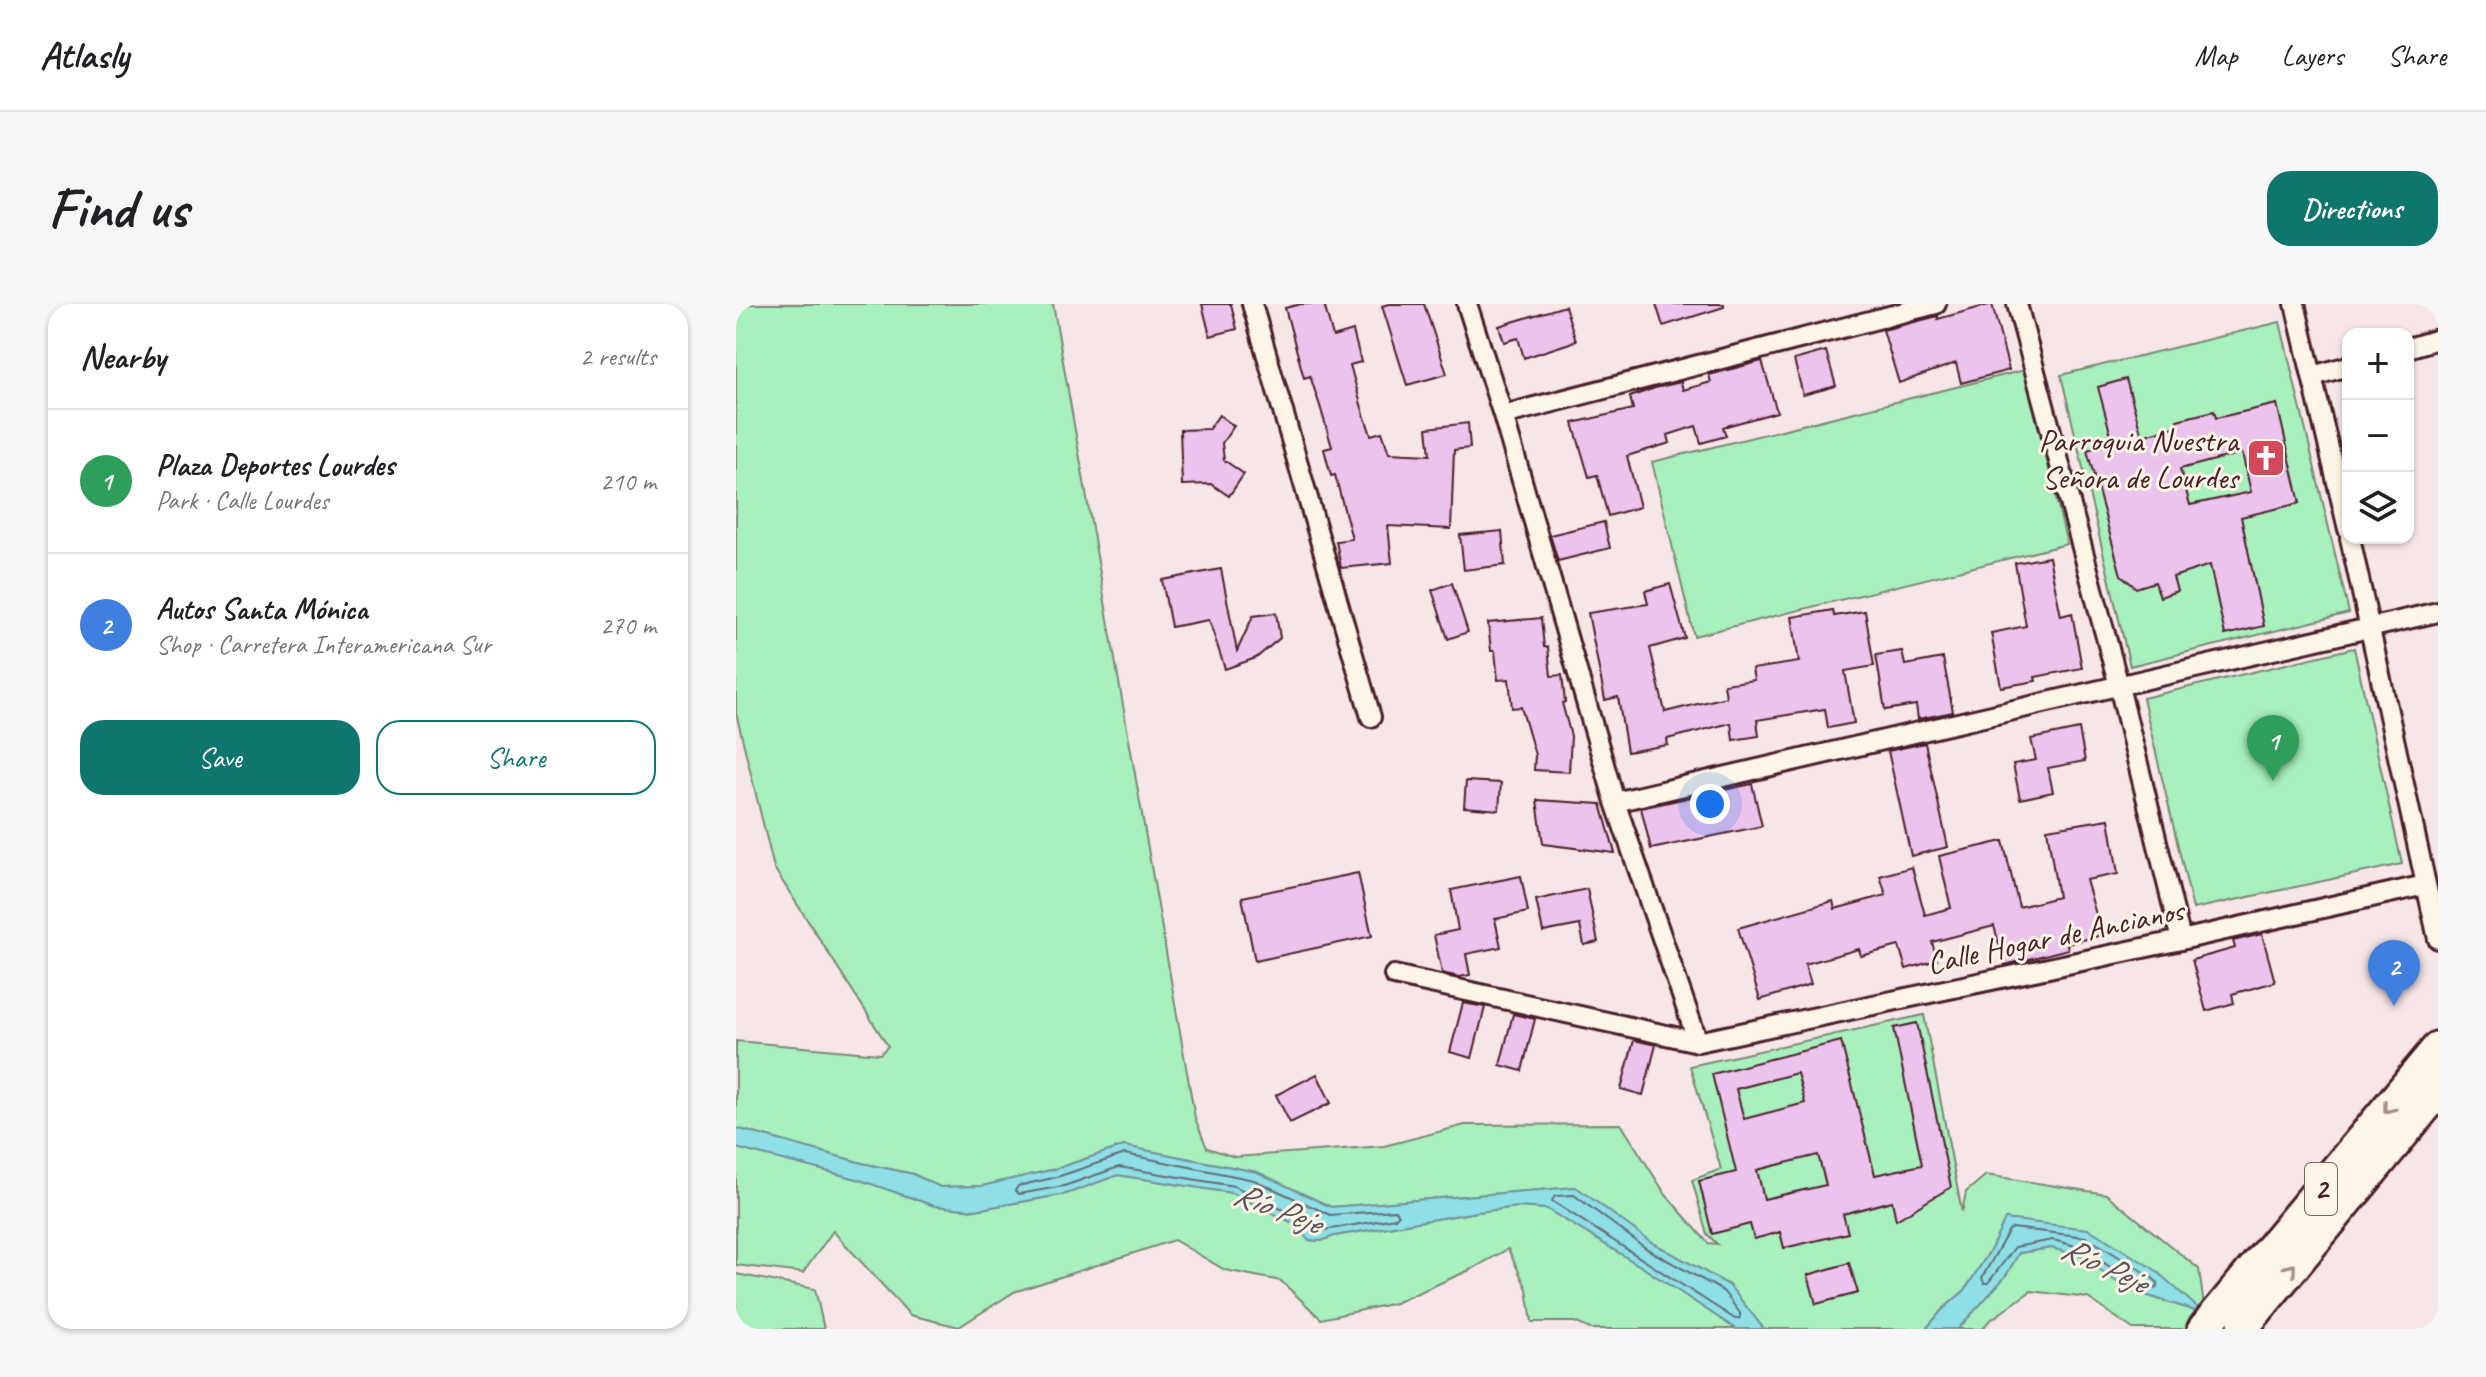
<!DOCTYPE html>
<meta charset="utf-8">
<style>
body{margin:0;font-family:Caveat,sans-serif;background:#f6f6f6;color:#202124}
.controls{position:absolute;right:24px;top:24px;display:grid;overflow:hidden;border-radius:16px;box-shadow:0 2px 6px #0004}
.controls button{width:72px;height:72px;display:grid;place-items:center;padding:0;border:0;border-bottom:2px solid #e0e0e0;background:#fff;color:#202124;font:40px sans-serif}
.you{position:absolute;left:974px;top:500px;width:28px;height:28px;margin:-20px;border:6px solid #fff;border-radius:50%;background:#1a73e8;box-shadow:0 0 0 12px #1a73e833}
.badge{display:grid;place-items:center;width:52px;height:52px;border-radius:50%;background:#0f766e;color:#fff;font-size:26px;font-weight:700}
.pin{position:absolute;translate:-50% -66px;filter:drop-shadow(0 2px 4px #0008)}
.pin::after{content:'';position:absolute;top:42px;width:28px;height:24px;background:inherit;clip-path:polygon(0 0,100% 0,50% 100%)}
.list{margin:0;padding:0;list-style:none}
h2{display:flex;justify-content:space-between;align-items:center;height:104px;margin:0;padding:0 32px;font-size:34px}
h2 small{font-size:26px;font-weight:400;color:#757577}
.list li{display:grid;grid-template-columns:52px 1fr auto;gap:24px;align-items:center;box-sizing:border-box;height:144px;padding:0 32px;border-top:2px solid #e0e0e0}
.list b{display:block;font-size:30px;white-space:nowrap}
.list p{margin:0;font-size:26px;white-space:nowrap;color:#757577}
.list em{font-size:26px;font-style:normal;color:#757577}
.actions{display:flex;gap:16px;padding:24px 32px}
.actions a{flex:1;padding:18px 0;border:2px solid #0f766e;border-radius:24px;text-align:center;font-size:28px;color:#0f766e}
.actions .main{background:#0f766e;color:#fff}
.icon{flex:none;width:44px;height:44px;fill:none;stroke:currentColor;stroke-width:2;stroke-linecap:round;stroke-linejoin:round}
.map{position:relative;flex:none;width:1702px;height:1025px;overflow:hidden;border-radius:24px}
header{display:flex;align-items:center;gap:48px;box-sizing:border-box;height:112px;padding:0 40px;background:#fff;border-bottom:2px solid #e0e0e0}
header strong{font-size:38px}
nav{display:flex;gap:44px;margin-inline-start:auto;font-size:28px}
.intro{display:flex;align-items:center;justify-content:space-between;box-sizing:border-box;height:192px;padding:0 48px}
h1{margin:0;font-size:56px}
.button{padding:20px 36px;border-radius:24px;background:#0f766e;color:#fff;font-size:28px;font-weight:700}
main{display:flex;gap:48px;padding:0 48px}
aside{flex:1;background:#fff;border-radius:24px;box-shadow:0 2px 6px #0004}
.map>svg:first-child{display:block}
</style>
<header>
<strong>Atlasly</strong>
<nav><a>Map</a><a>Layers</a><a>Share</a></nav>
</header>
<div class="intro"><h1>Find us</h1><a class="button">Directions</a></div>
<main>
<aside>
<h2>Nearby<small>2 results</small></h2>
<ul class="list">
<li><span class="badge" style="background:#2e9e5b">1</span><div><b>Plaza Deportes Lourdes</b><p>Park · Calle Lourdes</p></div><em>210 m</em></li>
<li><span class="badge" style="background:#3f7fe0">2</span><div><b>Autos Santa Mónica</b><p>Shop · Carretera Interamericana Sur</p></div><em>270 m</em></li>
</ul>
<div class="actions"><a class="main">Save</a><a>Share</a></div>
</aside>
<div class="map">
<svg width="1702" height="1025" viewBox="0 0 1702 1025">
<rect width="100%" height="100%" fill="#f7e6e7"/>
<filter id="ink" filterUnits="userSpaceOnUse"><feTurbulence type="fractalNoise" baseFrequency=".0125" numOctaves="2"/><feDisplacementMap in="SourceGraphic" scale="16" xChannelSelector="R" yChannelSelector="G"/><feConvolveMatrix kernelMatrix="1 2 1 2 8 2 1 2 1" color-interpolation-filters="sRGB"/></filter>
<g filter="url(#ink)">
<!-- green -->
<path fill="#a8f0bd" stroke="#798874" stroke-width="2" d="M0 0H317L459 814 471 844 499 853 648 842 729 821 885 820 930 891 972 939 981 940 971 930 956 876 985 865 954 762 1188 711 1226 908 1230 888 1250 871 1370 890 1463 965 1469 1010 1457 1025H1397L1352 994 1295 987 1252 1018 1247 1025H1222L1269 973 1283 949 1316 944 1345 952 1391 985 1466 1009 1270 915 1255 945 1229 986 1206 1006 1190 1025H1028L993 981 915 938 839 883 595 903 521 868 388 842 319 865 246 882 204 883 177 870 126 859 0 824V737L144 750 152 742 38 564 0 409Z
M1544 18 1613 309 1394 362 1325 71Z
M1289 66 1331 240 958 332 916 158Z
M1618 344 1666 560 1457 605 1407 394Z
M0 844 122 875 199 902 239 906 330 890 382 871 496 889 561 921 572 936 585 937 598 932 741 908 782 903 811 905 906 963 1000 1025H854L839 1018H796L791 985 772 945 736 965 659 999 585 1015 545 977 489 966 438 936 278 988 223 1023 174 1011 97 927 67 969 0 961Z
M0 970 79 985 88 1025H0Z"/>
<!-- water -->
<path fill="#8edfe6" stroke="#73929b" stroke-width="2" d="M0 824 126 859 177 870 204 883 246 882 319 865 388 842 521 868 595 903 840 883 915 938 993 981 1028 1025H1000L906 963 811 905 782 903 741 908 598 932 585 937 572 936 561 921 496 889 382 871 330 890 239 906 199 902 121 875 0 844Z
M1269 915 1353 925 1418 965 1469 1010 1391 985 1345 952 1315 944 1283 949 1269 973 1222 1025H1190L1206 1006 1229 986 1255 945Z"/>
<g fill="none" stroke-linecap="round" stroke-linejoin="round">
<!-- shore -->
<path stroke="#656c76" stroke-width="2" d="M389 850 518 876 594 911 659 906 663 911 659 914 577 928 564 914 498 882 383 863 328 882 283 890 279 887 282 882 321 873Z
M838 891 911 945 987 987 1004 1009V1014L999 1015 816 897 819 892Z
M1277 924 1350 933 1413 971 1422 979V983L1418 985 1394 977 1347 944 1317 936 1279 943 1252 979H1248L1246 974 1273 926Z"/>
</g>
<!-- building -->
<path fill="#ebc3ec" stroke="#4a1f2b" stroke-width="2" fill-rule="evenodd" d="M466 0H495L501 25 474 32Z
M565 0H588L597 33 617 27 625 58 614 61 626 104 635 131 646 128 653 149 694 151 691 124 732 119 734 144 718 146 715 225 652 222 656 259 605 264 600 237 616 235 599 171 595 172 588 145 596 143 584 102 574 72 568 74 549 4Z
M653 0H688L711 70 671 81 646 2Z
M920 0H988V3L927 22Z
M1256 0 1273 66 1225 79 1220 59 1163 79 1147 26 1202 12V15Z
M829 2 840 37 788 54 782 34 768 38 763 22Z
M1090 47 1100 82 1067 91 1058 56Z
M1026 57 1041 108 987 123 990 132 965 139 960 122 932 131 934 139 891 152 904 203 872 212 861 171 853 173 837 119 897 105 894 93 919 84 945 78 947 86 975 78 973 71Z
M1390 75 1406 132 1442 122 1441 116 1478 107 1480 114 1541 100 1564 199 1505 213 1528 322 1489 331 1474 261 1437 273 1441 287 1424 293 1419 278 1400 284 1385 271 1351 146 1377 139 1362 83ZM1506 149 1515 188 1454 201 1444 165Z
M483 111 498 122 486 139 488 156 508 170 493 192 475 180 446 181 444 126 473 125Z
M868 218 874 244 822 257 814 231Z
M766 227 769 261 728 266 724 231Z
M1313 253 1325 312 1336 309 1346 364 1299 373 1300 377 1265 383 1255 329 1290 322 1279 259Z
M485 265 501 347 517 312 540 309 544 334 520 354 489 365 473 316 435 323 426 276Z
M716 279 732 328 712 335 696 286Z
M934 280 949 334 914 344 929 408 990 393 988 380 1018 376 1016 365 1063 358 1056 313 1097 306 1098 312 1129 307 1138 362 1109 367 1118 419 1092 424 1089 405 1021 416 1023 432 997 436 995 419 931 435 932 441 891 448 882 393 869 396 852 309 912 300 909 287Z
M805 314 808 343H812L815 372 826 371 829 398 826 399 835 432 833 468 798 466 799 451 785 403 776 404 773 375 762 376 759 347H755L752 319Z
M1166 347 1169 361 1207 354 1217 408 1182 415 1180 401 1149 406 1140 351Z
M1343 425 1349 457 1312 464 1317 488 1284 495 1277 460 1300 456 1295 435Z
M1189 439 1212 543 1175 552 1152 447Z
M730 477 765 479 763 506 728 503Z
M1016 480 1026 522 915 545 905 504Z
M801 496 865 500 879 549 807 540Z
M1373 515 1382 570 1350 576 1366 631 1331 640 1332 645 1269 661 1258 622 1196 638 1201 656 1170 665 1163 642 1125 652 1123 645 1069 660 1075 680 1024 696 1002 624 1097 597 1099 605 1150 591 1144 572 1176 563 1189 611 1215 604 1203 552 1267 537 1283 603 1322 593 1311 525Z
M622 569 636 632 519 657 506 593Z
M785 572 792 608 759 615 765 643 730 650 734 671 723 673 706 669 698 631 722 626 715 586Z
M851 585 862 638 848 641 844 621 807 628 800 596Z
M1526 630 1539 678 1496 690 1498 699 1470 707 1456 656 1499 644 1497 637Z
M727 699 749 703 736 754 714 748Z
M777 710 799 715 786 767 764 761Z
M1181 719 1215 883 1160 916 1156 897 1107 910 1112 929 1048 944 1044 928 1018 935 1014 920 976 930 963 877 1000 868 976 770 1105 737 1139 871 1186 861 1158 724ZM1061 769 1069 799 1008 815 1000 785ZM1082 851 1090 881 1028 895 1021 866Z
M898 736 920 741 907 791 885 785Z
M581 770 595 799 554 819 540 791Z
M1113 959 1122 989 1080 1000 1072 971Z"/>
<g fill="none" stroke-linecap="round" stroke-linejoin="round">
<defs>
<path id="minor" d="M516 0 635 413
M731 0 767 111 879 498 962 738
M1281 0 1383 382 1445 636
M1559 0 1612 225
M1672 44 1702 35
M1577 72 1612 62
M767 111 1200 0
M1614 234 1702 635
M879 498 1702 308
M658 671 962 738 1445 636 1689 581
M1688 797 1692 779 1702 767"/>
<path id="trunk" d="M1467 1025 1702 743
M1506 1025 1702 788"/>
</defs>
<!-- minor casing -->
<use href="#minor" stroke="#4a1f2b" stroke-width="24"/>
<!-- trunk casing -->
<use href="#trunk" stroke="#4a1f2b" stroke-width="36"/>
<!-- minor -->
<use href="#minor" stroke="#fcf5e5" stroke-width="18"/>
<!-- trunk -->
<use href="#trunk" stroke="#fcf5e5" stroke-width="30"/>
</g>
<!-- one-way arrows -->
<defs><path id="oneway-chevron" d="M-2-3.5L2.5 0L-2 3.5" fill="none" stroke-width="1.6" stroke-linecap="round" stroke-linejoin="round" transform="scale(2)"/></defs>
<g stroke="#a38a88">
<use href="#oneway-chevron" transform="translate(1652 804) rotate(129)"/>
<use href="#oneway-chevron" transform="translate(1555 965) rotate(-50)"/>
</g>
</g>
<!-- icons -->
<defs>
<symbol id="church-square" viewBox="-11 -11 22 22"><rect x="-9" y="-9" width="18" height="18" rx="4" fill="#d1495b" stroke="#fcf5e5"/><path d="M-1.2-6h2.4v3.5h3.3v2.4h-3.3V6h-2.4V-.1h-3.3v-2.4h3.3Z" fill="#fff"/></symbol>
</defs>
<g fill-rule="evenodd">
<use href="#church-square" x="1508" y="132" width="44" height="44"/>
</g>
<g text-anchor="middle" stroke-width="6" stroke-linejoin="round" paint-order="stroke">
<!-- shield labels -->
<rect fill="#fcf5e5" stroke="#7f5f63" stroke-width="2" x="1569" y="859" width="32" height="52" rx="6"/>
<g font-size="30" font-weight="bold" fill="#4a1f2b">
<text x="1585" y="895">2</text>
</g>
<!-- poi labels -->
<g font-size="32" fill="#4a1f2b" stroke="#fcf5e5" text-anchor="end">
<text x="1502" y="147">Parroquia Nuestra<tspan x="1502" dy="37">Señora de Lourdes</tspan></text>
</g>
<!-- street labels -->
<g font-size="32" fill="#4a1f2b" stroke="#fcf5e5">
<text transform="translate(1319 632) rotate(-12)" y="11">Calle Hogar de Ancianos</text>
</g>
<!-- water labels -->
<g font-size="34" font-style="italic" fill="#5b4f5a" stroke="#fcf5e5">
<text transform="translate(542 903) rotate(21)" y="12">Río Peje</text>
<text transform="translate(1369 960) rotate(25)" y="12">Río Peje</text>
</g>
</g>
</svg>
<div class="controls">
<button>+</button>
<button>−</button>
<button><svg class="icon" aria-label="layers" viewBox="0 0 24 24"><path d="M12 4l9 5-9 5-9-5zM3 14l9 5 9-5"/></svg></button>
</div>
<div class="you"></div>
<div class="pin badge" style="left:1537px;top:477px;background:#2e9e5b">1</div>
<div class="pin badge" style="left:1658px;top:702px;background:#3f7fe0">2</div>
</div>
</main>
